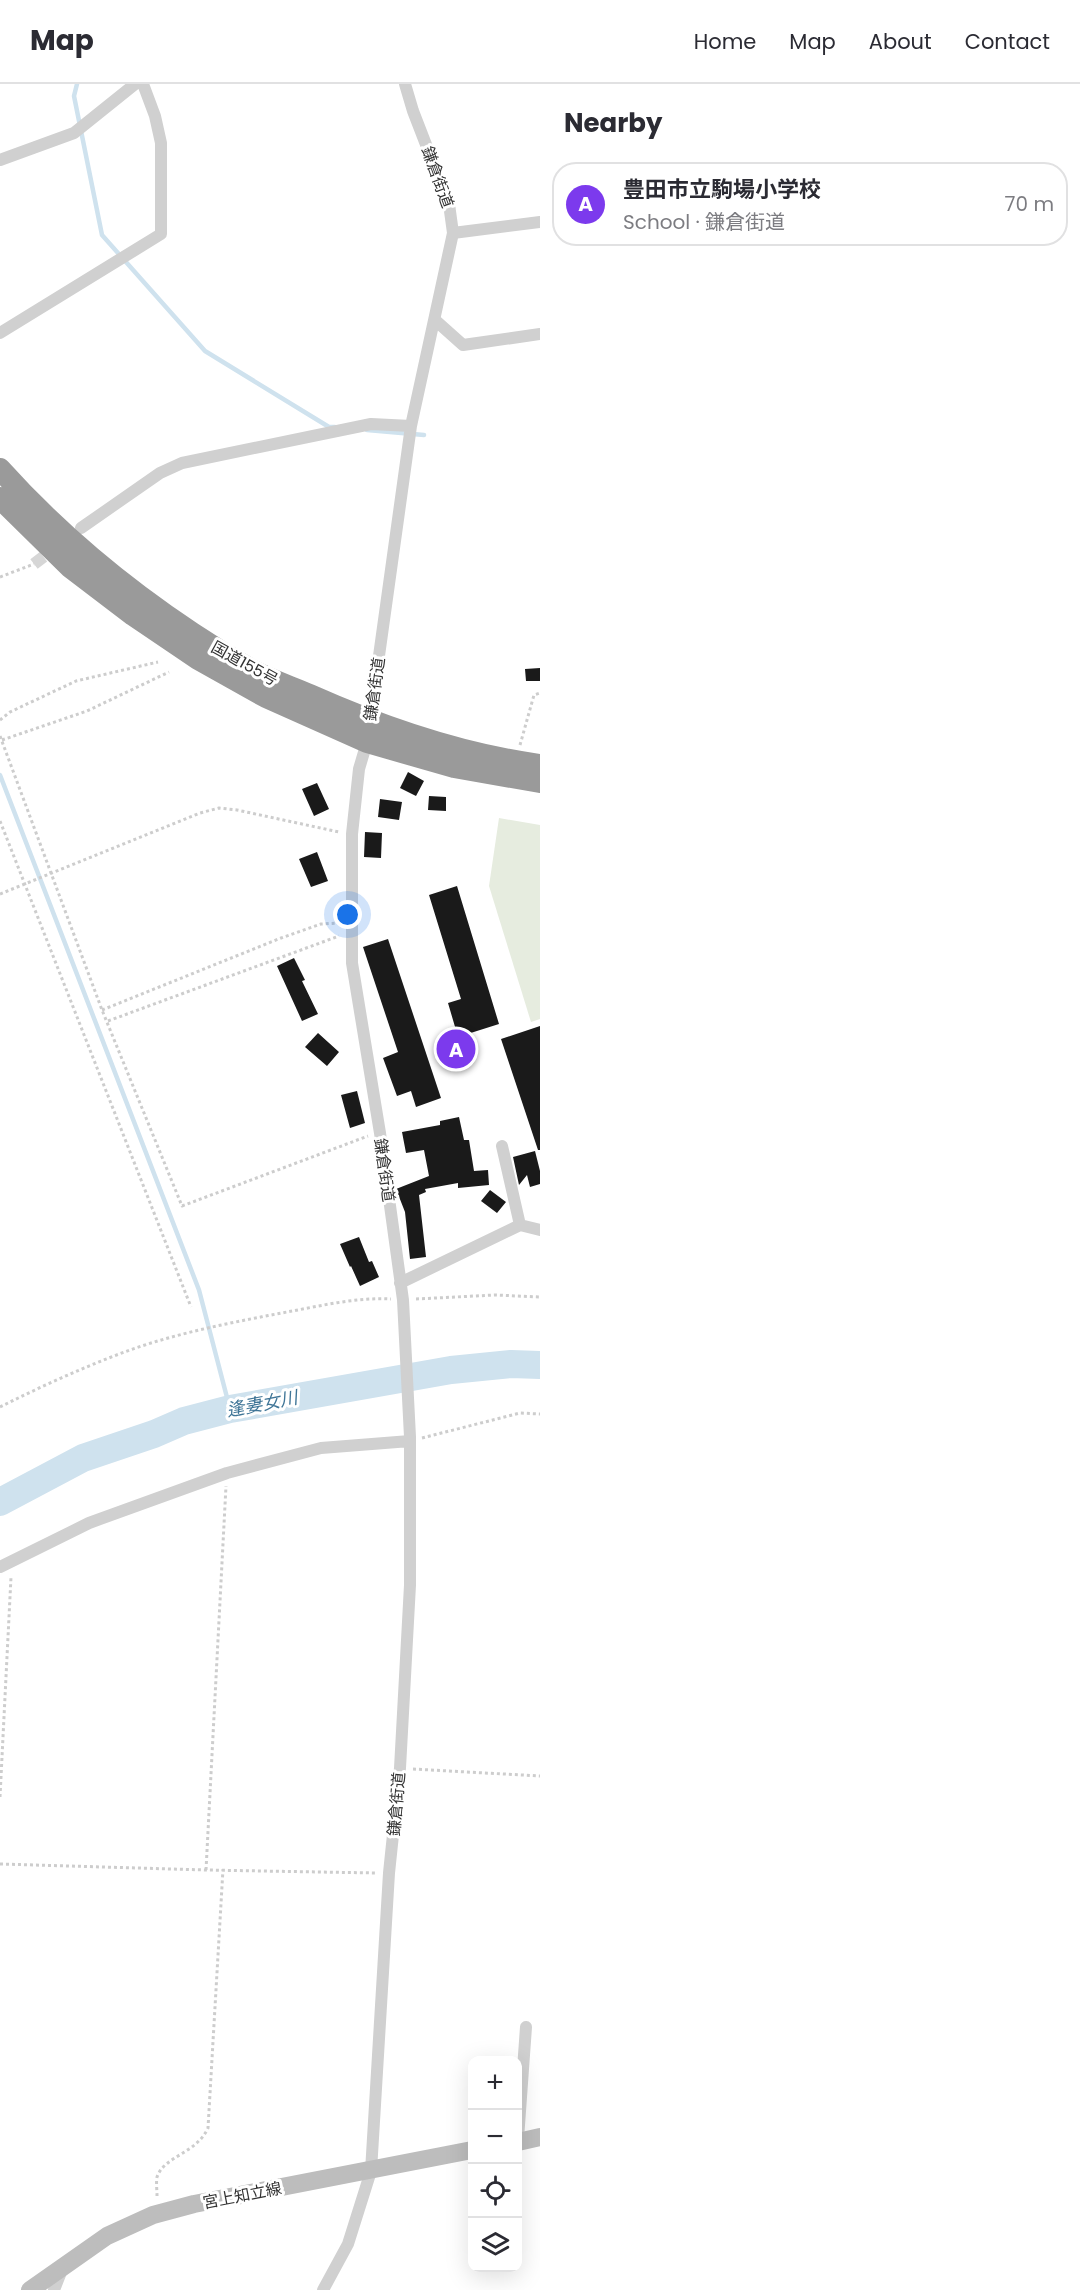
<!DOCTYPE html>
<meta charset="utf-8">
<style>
body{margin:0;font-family:Poppins,"Noto Sans JP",sans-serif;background:#f2f2f3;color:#2b2b33}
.controls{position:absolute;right:18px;bottom:18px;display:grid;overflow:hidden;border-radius:12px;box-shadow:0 6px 24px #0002}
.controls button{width:54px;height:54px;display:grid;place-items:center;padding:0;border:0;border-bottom:2px solid #e1e1e2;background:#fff;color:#2b2b33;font:30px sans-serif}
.you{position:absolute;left:348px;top:831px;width:21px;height:21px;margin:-15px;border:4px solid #fff;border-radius:50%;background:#1a73e8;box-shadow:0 0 0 9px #1a73e833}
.badge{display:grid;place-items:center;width:39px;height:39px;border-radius:50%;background:#7c3aed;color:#fff;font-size:20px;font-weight:700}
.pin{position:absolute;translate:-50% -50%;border:3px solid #fff;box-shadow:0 2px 6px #0006}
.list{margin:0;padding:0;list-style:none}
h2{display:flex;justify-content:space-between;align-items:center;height:78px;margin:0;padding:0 24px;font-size:26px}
h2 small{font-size:20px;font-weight:400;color:#7c7c81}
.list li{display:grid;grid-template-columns:39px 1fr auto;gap:18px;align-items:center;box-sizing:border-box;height:84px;margin:0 12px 12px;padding:0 12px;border:2px solid #e1e1e2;border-radius:24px}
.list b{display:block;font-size:22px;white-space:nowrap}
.list p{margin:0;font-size:20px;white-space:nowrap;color:#7c7c81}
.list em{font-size:20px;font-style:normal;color:#7c7c81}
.icon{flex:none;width:33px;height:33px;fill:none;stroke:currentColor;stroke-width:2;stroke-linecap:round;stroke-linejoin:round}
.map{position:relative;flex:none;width:540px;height:2206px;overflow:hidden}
header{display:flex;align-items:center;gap:36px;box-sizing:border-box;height:84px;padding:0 30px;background:#fff;border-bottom:2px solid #e1e1e2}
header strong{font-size:28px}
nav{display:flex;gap:33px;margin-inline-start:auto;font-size:21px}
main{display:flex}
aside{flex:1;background:#fff}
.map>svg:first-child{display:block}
</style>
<header>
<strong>Map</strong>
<nav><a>Home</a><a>Map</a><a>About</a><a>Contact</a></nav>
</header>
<main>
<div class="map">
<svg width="540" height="2206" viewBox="0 0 540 2206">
<rect width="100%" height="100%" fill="#fff"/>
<!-- green -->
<path fill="#e6ecdf" d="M499 734 540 741V935L531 938 489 802Z"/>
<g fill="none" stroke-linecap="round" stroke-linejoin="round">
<!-- stream -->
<path stroke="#cfe2ee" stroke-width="4.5" d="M77 0 74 12 102 151 205 267 329 343H335
M367 346 424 351
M0 691 199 1206 230 1325"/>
<!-- river -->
<path stroke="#cfe2ee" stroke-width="28" d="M0 1418 83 1374 154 1350 184 1337 230 1325 451 1286 511 1280 540 1281"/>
</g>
<!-- building -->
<path fill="#1a1a1a" d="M540 584V597H526L525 585Z
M408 688 424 697 416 712 400 704Z
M317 699 329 725 314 732 302 705Z
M429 712 446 713V727L428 726Z
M380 715 402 718 399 736 378 733Z
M365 748 382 749 381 774 364 773Z
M317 768 328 797 311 803 299 775Z
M457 802 499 940 458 953 448 919 461 915 429 811Z
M388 855 441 1014 416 1023 411 1007 397 1012 383 974 398 968 363 863Z
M294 874 305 896 302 897 318 930 302 937 277 882Z
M540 942V1066H538L501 955Z
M318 949 339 968 327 982 305 963Z
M357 1007 365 1039 350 1044 341 1011Z
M459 1033 464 1056H469L474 1087 488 1086 489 1101 458 1104V1099L425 1105 426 1108 419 1111 426 1173 410 1175 405 1128 396 1105 429 1092 424 1066 406 1069 402 1048 440 1041V1037Z
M535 1067 540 1087V1100L530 1103 527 1091 519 1101 513 1073Z
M490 1106 506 1118 497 1129 481 1117Z
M359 1153 369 1178 372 1177 379 1193 360 1202 351 1182 350 1183 340 1160Z"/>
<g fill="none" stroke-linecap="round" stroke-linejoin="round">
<!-- street-tunnel -->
<path stroke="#d6d6d6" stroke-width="12" stroke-dasharray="12 6" stroke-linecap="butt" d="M34 480 56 463"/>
<!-- path -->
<path stroke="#cdcdcd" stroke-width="3" stroke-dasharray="3 3" stroke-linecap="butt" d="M0 493 34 480
M0 636 10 628 76 597 158 578
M0 652 102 926 182 1122 368 1052
M2 656 87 627 169 588
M520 661 534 611 540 609
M0 737 191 1223
M0 810 200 729 219 724 237 726 339 748
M102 926 281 854 321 840 339 839
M108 937 339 852
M416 1215 495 1211 540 1213
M0 1323C42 1302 86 1282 130 1266 181 1248 234 1238 287 1228 320 1222 357 1213 391 1215
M422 1354 520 1329 540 1330
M413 1685 540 1692
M0 1713 11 1493
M0 1780 206 1786 376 1789
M206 1786 226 1402
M157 2112C157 2106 156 2098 157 2093 164 2072 196 2070 208 2044L223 1785"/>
<!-- street -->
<path stroke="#d0d0d0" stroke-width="12" d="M0 76 74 49 135 0
M453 149 540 138
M435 236 463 261 540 250
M0 249 161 150V59L155 32 143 0
M81 444 160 389 182 379 371 340 411 342
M502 1062 520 1141
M400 1199 520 1141 540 1146
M0 1483 89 1439 227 1389 321 1364 410 1357
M518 2055 526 1943
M54 2206 63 2183
M323 2206 348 2160 371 2087 389 1789 400 1684 410 1501V1353L403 1216 380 1049 352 879V750L359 685 367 658 411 342 453 149 449 120 413 27 405 0"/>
<!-- secondary -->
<path stroke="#bdbdbd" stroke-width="18" d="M518 2058 540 2053
M30 2206 107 2152 153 2131 194 2120 472 2066"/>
<!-- highway -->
<path stroke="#9a9a9a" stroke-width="22" d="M0 385C71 464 156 530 248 584 267 595 289 602 310 611 384 644 460 670 540 681
M0 414 70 483 133 531 198 575 266 613 367 658 454 683 540 698"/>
</g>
<g text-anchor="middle" stroke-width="6" stroke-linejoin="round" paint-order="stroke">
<!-- street labels -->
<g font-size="16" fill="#333" stroke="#fff">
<text transform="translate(438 93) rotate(70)" y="6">鎌倉街道</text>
<text transform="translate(245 579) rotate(29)" y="6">国道155号</text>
<text transform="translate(374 605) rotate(-82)" y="6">鎌倉街道</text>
<text transform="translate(385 1086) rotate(82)" y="6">鎌倉街道</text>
<text transform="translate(396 1720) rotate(-85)" y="6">鎌倉街道</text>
<text transform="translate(242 2111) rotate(-11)" y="6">宮上知立線</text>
</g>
<!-- water labels -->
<g font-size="18" font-style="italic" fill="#3f7597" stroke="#fff">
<text transform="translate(262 1320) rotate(-11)" y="6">逢妻女川</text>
</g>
</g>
</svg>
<div class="controls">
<button>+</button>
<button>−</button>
<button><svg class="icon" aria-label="locate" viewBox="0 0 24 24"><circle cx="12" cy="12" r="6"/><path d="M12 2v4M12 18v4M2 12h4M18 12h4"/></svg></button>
<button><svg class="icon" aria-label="layers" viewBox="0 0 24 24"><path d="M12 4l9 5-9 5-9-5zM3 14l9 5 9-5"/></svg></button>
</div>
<div class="you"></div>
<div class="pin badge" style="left:456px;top:965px">A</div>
</div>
<aside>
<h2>Nearby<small></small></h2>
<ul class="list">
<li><span class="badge">A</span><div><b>豊田市立駒場小学校</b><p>School · 鎌倉街道</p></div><em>70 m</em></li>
</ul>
</aside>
</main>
